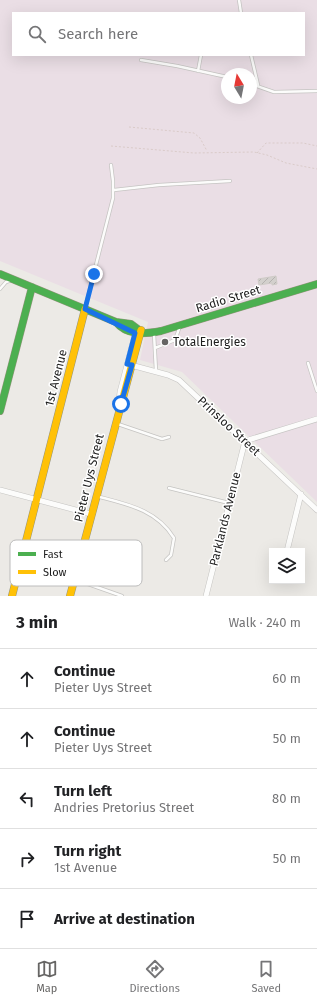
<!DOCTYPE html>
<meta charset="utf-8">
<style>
body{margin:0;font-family:"Fira Sans",sans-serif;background:#f2f2f2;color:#202124}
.controls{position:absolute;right:12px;bottom:12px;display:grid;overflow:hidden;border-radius:0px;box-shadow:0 4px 16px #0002}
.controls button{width:36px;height:36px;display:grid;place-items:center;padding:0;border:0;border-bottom:1px solid #e0e0e0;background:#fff;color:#202124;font:20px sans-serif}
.compass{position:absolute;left:221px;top:68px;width:36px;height:36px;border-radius:50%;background:#fff;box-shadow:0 4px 16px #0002;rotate:350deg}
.stop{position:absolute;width:12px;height:12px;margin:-9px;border:3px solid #1a73e8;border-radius:50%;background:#fff}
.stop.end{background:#1a73e8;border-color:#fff;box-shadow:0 1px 4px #0008}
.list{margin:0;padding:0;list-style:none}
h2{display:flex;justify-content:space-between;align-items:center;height:52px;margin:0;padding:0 16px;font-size:17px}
h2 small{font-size:13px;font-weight:400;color:#757577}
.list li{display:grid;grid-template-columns:26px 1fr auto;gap:12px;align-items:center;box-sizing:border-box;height:60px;padding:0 16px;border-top:1px solid #e0e0e0}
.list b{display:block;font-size:15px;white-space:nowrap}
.list p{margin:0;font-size:13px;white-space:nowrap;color:#757577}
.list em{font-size:13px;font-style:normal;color:#757577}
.icon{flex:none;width:22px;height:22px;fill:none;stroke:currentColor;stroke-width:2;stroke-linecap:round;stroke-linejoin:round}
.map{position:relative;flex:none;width:317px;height:596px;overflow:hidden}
.search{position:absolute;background:#fff;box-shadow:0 4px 16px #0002;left:12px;right:12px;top:12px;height:44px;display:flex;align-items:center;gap:10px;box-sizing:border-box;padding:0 14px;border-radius:0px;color:#757577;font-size:15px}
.sheet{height:352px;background:#fff}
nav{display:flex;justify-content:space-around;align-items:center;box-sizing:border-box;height:56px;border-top:1px solid #e0e0e0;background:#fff;font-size:11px;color:#757577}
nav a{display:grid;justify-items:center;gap:2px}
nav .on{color:#666564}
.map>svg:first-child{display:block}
</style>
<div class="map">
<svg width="317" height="596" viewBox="0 0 317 596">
<defs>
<pattern id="building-hatch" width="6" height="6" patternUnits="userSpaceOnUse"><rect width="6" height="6" fill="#d3d0cd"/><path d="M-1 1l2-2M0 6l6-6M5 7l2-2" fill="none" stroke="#b5b2b0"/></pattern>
</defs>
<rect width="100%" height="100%" fill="#eceae6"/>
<!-- industrial -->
<path fill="#eadee5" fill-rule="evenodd" d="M0 0H317V502L182 372 140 360 148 322 0 261ZM13 13H304V55H13ZM227 74H251V98H227Z"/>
<!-- building -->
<path fill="url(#building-hatch)" stroke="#cfcbc7" d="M276 276 277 284 272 285V283L259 285 258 279Z"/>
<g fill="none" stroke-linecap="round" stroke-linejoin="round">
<defs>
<path id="lane" d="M239 0 241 13
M251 55 258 85
M141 60 177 66 227 77
M198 71 201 55
M251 84 274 92 317 91
M114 190 159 185 230 181
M0 289 6 282 9 281
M85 308 113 198V181L111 165
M154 334 156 371
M155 348 175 340 180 326
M308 363 317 391
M115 423 162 439 169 437
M169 488 229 503
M96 496C126 504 156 509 174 538L171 555 166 560
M110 578 92 574 88 584 122 596"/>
<path id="street" d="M127 364 168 375 179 380 317 510
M118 409 120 392 136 331
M0 490 91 514
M287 551 301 494
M206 596 245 441 317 419"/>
<path id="fast" d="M0 274 116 322 131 324 143 333
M116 322C127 336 145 334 161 331L317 284
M0 411 32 287"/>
<path id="slow" d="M12 596 85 309
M70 596 141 330"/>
</defs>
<!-- lane casing -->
<use href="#lane" stroke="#c5c4c2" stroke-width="4"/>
<!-- street casing -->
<use href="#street" stroke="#c5c4c2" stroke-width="6"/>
<!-- fast casing -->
<use href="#fast" stroke="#95957e" stroke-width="8"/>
<!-- slow casing -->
<use href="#slow" stroke="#95957e" stroke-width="8"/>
<!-- path -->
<path stroke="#dacbc9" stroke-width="1" stroke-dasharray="2 2" stroke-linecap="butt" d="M129 127 194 133 200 138 207 151
M111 146 194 153 254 152 267 155 286 163 317 169
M257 153 266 143H303L317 146"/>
<!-- lane -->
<use href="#lane" stroke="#fcfcfb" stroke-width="2.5"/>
<!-- street -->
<use href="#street" stroke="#fcfcfb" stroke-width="5"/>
<!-- fast -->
<use href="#fast" stroke="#4caf50" stroke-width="7"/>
<!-- slow -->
<use href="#slow" stroke="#ffc107" stroke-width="7"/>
</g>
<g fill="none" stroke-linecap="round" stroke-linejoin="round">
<!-- route -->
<path stroke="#1a73e8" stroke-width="5" d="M94 274 85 309 135 333 127 364 132 365 121 404"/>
</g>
<!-- markers -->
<circle fill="#666564" stroke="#fff" stroke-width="1.5" cx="165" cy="342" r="4"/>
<g text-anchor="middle" stroke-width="3" stroke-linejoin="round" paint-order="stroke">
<!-- street labels -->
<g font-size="12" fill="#1e1e1e" stroke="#fff">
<text transform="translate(228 299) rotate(-17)" y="4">Radio Street</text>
<text transform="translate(56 378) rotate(-76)" y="4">1st Avenue</text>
<text transform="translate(229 426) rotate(43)" y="4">Prinsloo Street</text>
<text transform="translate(89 478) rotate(-76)" y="4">Pieter Uys Street</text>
<text transform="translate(225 519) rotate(-76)" y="4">Parklands Avenue</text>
</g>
<!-- poi labels -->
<g font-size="12" fill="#1e1e1e" stroke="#fff" text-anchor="start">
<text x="173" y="346">TotalEnergies</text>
</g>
</g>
<!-- legend -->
<rect x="10" y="540" width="132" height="46" rx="6" fill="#fff" stroke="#bcbcbc" stroke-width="1"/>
<rect x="18" y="552" width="18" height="4" fill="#4caf50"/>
<rect x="18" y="570" width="18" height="4" fill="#ffc107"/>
<g font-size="11" fill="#1e1e1e">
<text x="43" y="558">Fast</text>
<text x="43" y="576">Slow</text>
</g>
</svg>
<div class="controls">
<button><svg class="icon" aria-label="layers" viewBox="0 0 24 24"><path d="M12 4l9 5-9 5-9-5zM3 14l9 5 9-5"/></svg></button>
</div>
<svg class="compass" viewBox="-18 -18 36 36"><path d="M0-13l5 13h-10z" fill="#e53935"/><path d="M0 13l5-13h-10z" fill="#757577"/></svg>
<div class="stop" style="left:121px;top:404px"></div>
<div class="stop end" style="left:94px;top:274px"></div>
<div class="search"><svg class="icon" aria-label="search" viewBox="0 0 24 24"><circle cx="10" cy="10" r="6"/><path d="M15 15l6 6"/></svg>Search here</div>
</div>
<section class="sheet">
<h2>3 min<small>Walk · 240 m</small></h2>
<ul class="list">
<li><svg class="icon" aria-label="ahead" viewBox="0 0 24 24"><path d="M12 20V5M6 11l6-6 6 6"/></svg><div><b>Continue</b><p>Pieter Uys Street</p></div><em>60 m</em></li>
<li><svg class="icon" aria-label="ahead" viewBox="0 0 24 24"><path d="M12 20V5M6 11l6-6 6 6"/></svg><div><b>Continue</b><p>Pieter Uys Street</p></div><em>50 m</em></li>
<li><svg class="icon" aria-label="left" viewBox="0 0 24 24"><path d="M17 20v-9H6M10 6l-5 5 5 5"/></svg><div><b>Turn left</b><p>Andries Pretorius Street</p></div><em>80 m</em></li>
<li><svg class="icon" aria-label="right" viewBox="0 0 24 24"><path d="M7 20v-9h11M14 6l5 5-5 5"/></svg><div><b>Turn right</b><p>1st Avenue</p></div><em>50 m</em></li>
<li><svg class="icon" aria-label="arrive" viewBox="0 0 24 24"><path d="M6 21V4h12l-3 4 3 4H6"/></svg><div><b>Arrive at destination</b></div></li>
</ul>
</section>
<nav>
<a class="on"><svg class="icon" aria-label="map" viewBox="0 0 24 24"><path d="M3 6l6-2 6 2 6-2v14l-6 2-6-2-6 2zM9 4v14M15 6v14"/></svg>Map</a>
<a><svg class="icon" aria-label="directions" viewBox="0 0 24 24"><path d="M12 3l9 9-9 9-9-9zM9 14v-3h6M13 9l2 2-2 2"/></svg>Directions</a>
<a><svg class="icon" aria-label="saved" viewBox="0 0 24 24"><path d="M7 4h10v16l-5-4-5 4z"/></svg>Saved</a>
</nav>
